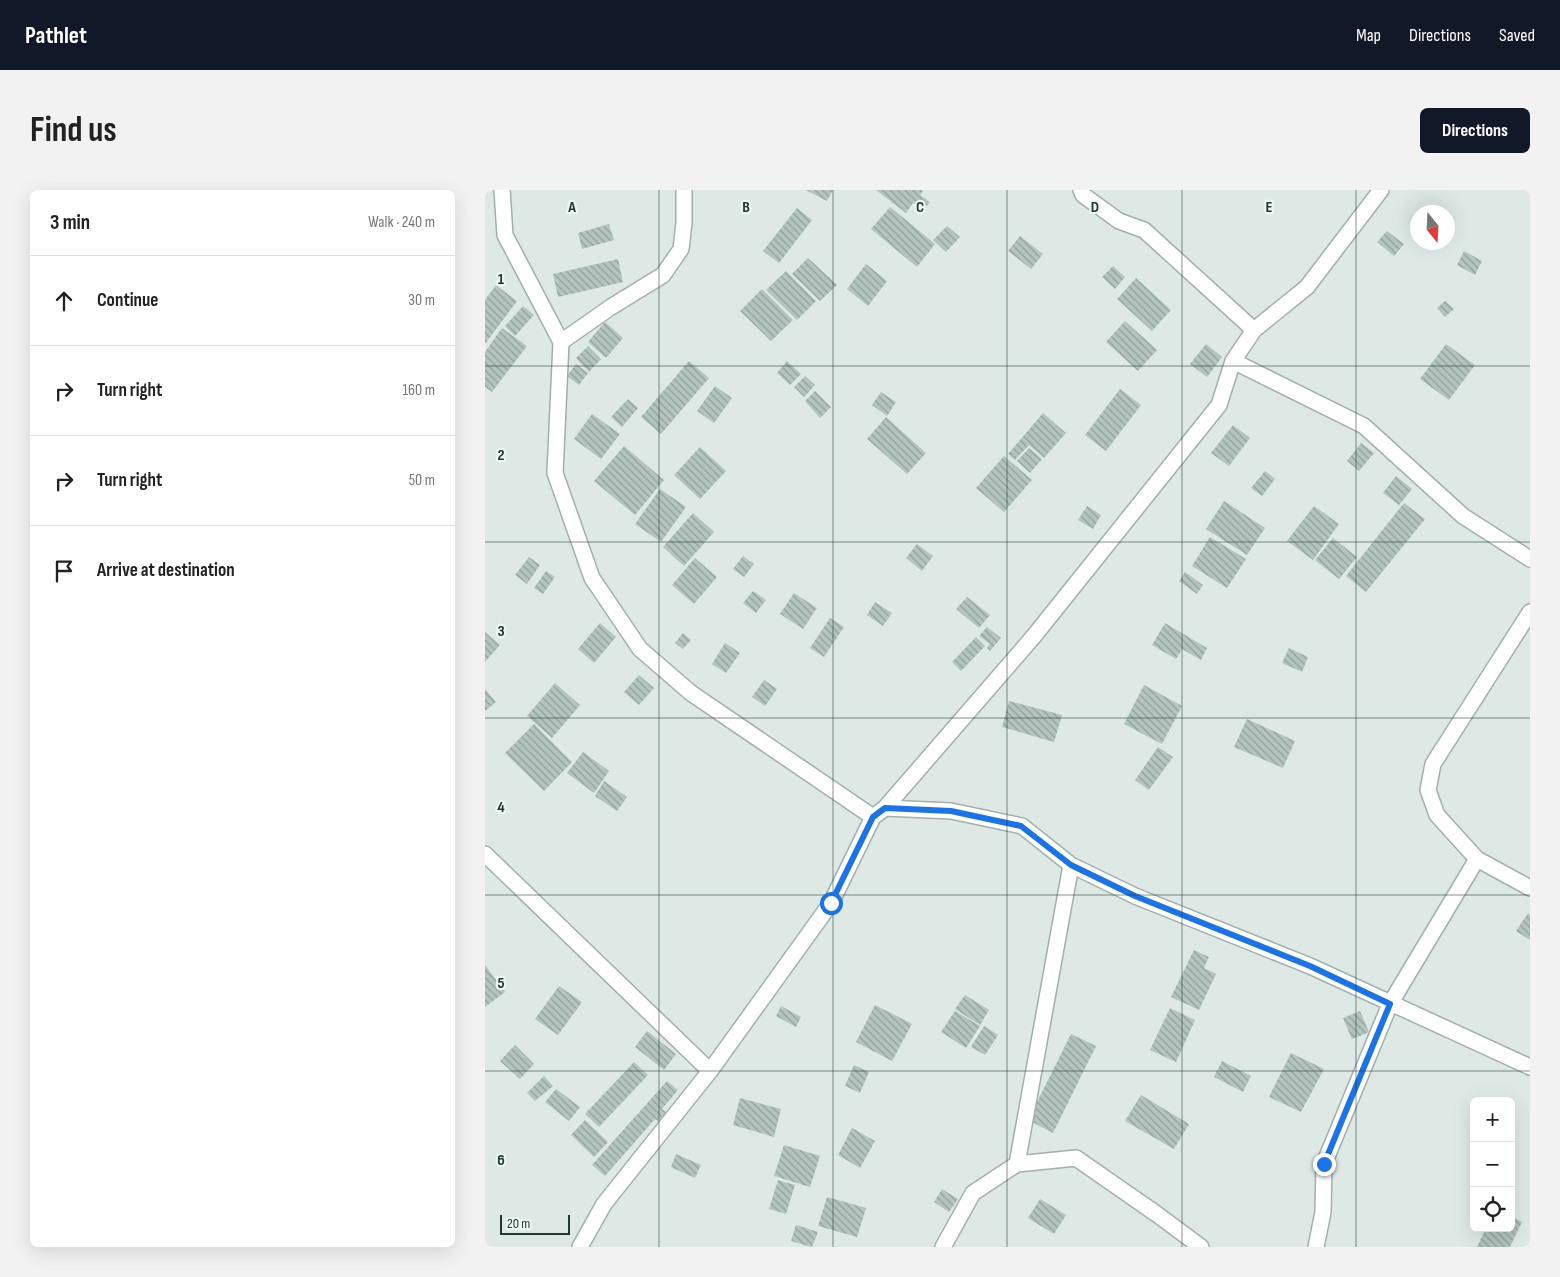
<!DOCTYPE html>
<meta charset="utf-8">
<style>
body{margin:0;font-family:"Sofia Sans Condensed",sans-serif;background:#f2f2f2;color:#222}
.controls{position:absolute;right:15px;bottom:15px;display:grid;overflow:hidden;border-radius:8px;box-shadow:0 5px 20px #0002}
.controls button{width:45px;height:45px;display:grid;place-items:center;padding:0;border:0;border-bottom:1px solid #e0e0e0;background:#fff;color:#222;font:25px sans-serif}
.compass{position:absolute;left:925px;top:15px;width:45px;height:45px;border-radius:50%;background:#fff;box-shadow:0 5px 20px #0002;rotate:162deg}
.scale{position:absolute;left:15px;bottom:12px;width:70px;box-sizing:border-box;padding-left:5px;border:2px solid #203835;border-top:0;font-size:14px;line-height:18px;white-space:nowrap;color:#203835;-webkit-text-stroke:4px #eef6f3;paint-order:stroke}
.stop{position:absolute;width:15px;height:15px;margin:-11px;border:4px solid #1a73e8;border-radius:50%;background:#fff}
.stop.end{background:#1a73e8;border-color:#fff;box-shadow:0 1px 5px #0008}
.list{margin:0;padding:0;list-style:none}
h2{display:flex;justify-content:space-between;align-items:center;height:65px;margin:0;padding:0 20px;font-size:21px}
h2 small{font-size:16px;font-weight:400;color:#767676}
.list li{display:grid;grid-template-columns:32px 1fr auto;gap:15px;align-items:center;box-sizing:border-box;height:90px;padding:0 20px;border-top:1px solid #e0e0e0}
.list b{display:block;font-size:19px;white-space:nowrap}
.list em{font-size:16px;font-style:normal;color:#767676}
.icon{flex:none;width:28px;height:28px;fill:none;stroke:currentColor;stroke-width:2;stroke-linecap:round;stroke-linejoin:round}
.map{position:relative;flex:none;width:1045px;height:1057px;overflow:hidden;border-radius:8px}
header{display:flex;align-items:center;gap:30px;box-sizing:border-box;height:70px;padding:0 25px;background:#111827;color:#fff}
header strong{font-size:24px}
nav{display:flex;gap:28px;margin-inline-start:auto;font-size:18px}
.intro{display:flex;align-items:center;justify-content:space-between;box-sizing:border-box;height:120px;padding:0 30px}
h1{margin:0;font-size:35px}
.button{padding:12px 22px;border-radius:8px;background:#111827;color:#fff;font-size:18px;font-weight:700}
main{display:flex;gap:30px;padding:0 30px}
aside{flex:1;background:#fff;border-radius:8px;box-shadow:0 5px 20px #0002}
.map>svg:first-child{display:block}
</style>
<header>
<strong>Pathlet</strong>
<nav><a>Map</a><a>Directions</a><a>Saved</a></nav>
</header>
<div class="intro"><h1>Find us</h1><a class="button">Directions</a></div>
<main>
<aside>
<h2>3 min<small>Walk · 240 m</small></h2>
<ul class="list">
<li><svg class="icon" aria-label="ahead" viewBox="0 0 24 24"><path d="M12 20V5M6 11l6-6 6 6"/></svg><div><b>Continue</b></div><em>30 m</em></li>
<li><svg class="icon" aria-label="right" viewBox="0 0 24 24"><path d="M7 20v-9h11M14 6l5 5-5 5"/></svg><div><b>Turn right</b></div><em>160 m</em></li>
<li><svg class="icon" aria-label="right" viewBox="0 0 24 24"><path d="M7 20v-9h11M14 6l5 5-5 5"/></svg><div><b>Turn right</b></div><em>50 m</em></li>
<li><svg class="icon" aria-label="arrive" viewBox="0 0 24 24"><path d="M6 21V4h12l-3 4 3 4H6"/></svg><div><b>Arrive at destination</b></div></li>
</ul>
</aside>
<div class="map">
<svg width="1045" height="1057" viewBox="0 0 1045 1057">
<defs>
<pattern id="building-back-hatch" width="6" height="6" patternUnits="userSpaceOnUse" patternTransform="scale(1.25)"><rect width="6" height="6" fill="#b4c4bf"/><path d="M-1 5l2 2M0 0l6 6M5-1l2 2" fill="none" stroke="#92a09c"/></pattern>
</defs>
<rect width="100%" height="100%" fill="#dee9e6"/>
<!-- building -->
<path fill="url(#building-back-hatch)" d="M321 0H348L342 11Z
M391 0H436L438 1 435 5 445 12 438 20 428 13 421 23Z
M405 17 450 54 432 77 386 39Z
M312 18 327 30 294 73 278 61Z
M124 34 129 50 97 59 93 43Z
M462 36 475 47 461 62 448 50Z
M902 41 919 54 909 66 892 52Z
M535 46 558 64 546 79 523 61Z
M979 61 997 71 990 85 972 75Z
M323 68 352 95 335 111 307 84Z
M133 69 138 92 73 107 68 84Z
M381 74 402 91 383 116 362 99Z
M628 76 640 87 630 99 617 87Z
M301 81 331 111 312 130 281 100Z
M651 88 686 120 667 141 632 109Z
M11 95 32 111 0 154V110Z
M277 99 308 130 286 151 255 121Z
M960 111 969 119 960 127 952 118Z
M38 116 49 125 30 146 20 136Z
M640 131 672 160 653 181 621 152Z
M120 132 138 148 121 168 103 152Z
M17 138 42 156 7 202 0 197V162Z
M721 154 737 167 722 187 705 174Z
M961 154 990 175 964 210 935 189Z
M103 156 116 169 104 182 91 168Z
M204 171 224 188 176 244 156 227Z
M302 171 316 184 305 195 292 183Z
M91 174 103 183 94 195 82 186Z
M320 186 330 195 319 207 309 197Z
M230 196 247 208 229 233 212 221Z
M635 199 656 215 621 261 600 245Z
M330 201 346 217 335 228 320 211Z
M396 202 411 212 402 226 387 215Z
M143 209 153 218 137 237 126 227Z
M558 223 581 243 559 268 544 255 530 270 523 264Z
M107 224 135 244 116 269 89 249Z
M401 227 441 263 422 284 382 249Z
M748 235 765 248 744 276 726 263Z
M876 253 889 263 874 281 862 271Z
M139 256 179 290 150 325 109 291Z
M215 257 241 281 215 309 189 285Z
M544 258 557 269 545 283 532 271Z
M519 266 547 290 519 322 491 298Z
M780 281 790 289 777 306 766 298Z
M911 286 927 299 914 315 898 303Z
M175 299 201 317 176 352 150 334Z
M739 311 780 338 762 365 721 339Z
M919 313 940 329 881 402 861 386Z
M602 316 616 325 608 339 593 330Z
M829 316 854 334 828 370 802 351Z
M208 323 229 342 199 376 178 357Z
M725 347 761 369 742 398 707 376Z
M848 348 872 367 854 389 830 370Z
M432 354 448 366 437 381 421 368Z
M258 366 269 374 259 387 248 379Z
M44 367 55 375 42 394 30 385Z
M210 368 232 387 209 414 187 395Z
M61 381 70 387 58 404 49 398Z
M700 382 718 395 712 404 694 391Z
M268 401 281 410 271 423 258 413Z
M309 403 332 418 318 439 295 424Z
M482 407 505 425 494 438 471 419Z
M390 412 407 423 398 436 382 425Z
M345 428 359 437 339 467 325 458Z
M115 433 131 447 109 473 93 459Z
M680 433 722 458 716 470 697 459 691 469 667 455Z
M502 437 516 448 505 461 502 458 505 454 494 446Z
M0 442 15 455 0 472Z
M198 443 206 450 198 459 190 453Z
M491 447 500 456 476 481 467 472Z
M240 453 255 463 241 483 227 474Z
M804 458 823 467 817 482 797 473Z
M154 485 169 498 154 515 139 502Z
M279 490 292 499 280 516 267 507Z
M70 493 95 515 67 548 42 526Z
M659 495 697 516 677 554 639 534Z
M0 499 11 512 0 521Z
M524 511 577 525 569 552 517 537Z
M762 529 810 551 798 578 749 557Z
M49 534 87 572 59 601 20 563Z
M673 557 688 567 664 600 650 590Z
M98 562 124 581 109 603 82 583Z
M119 591 142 607 132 621 110 606Z
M1043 723 1045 725V750L1031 741Z
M709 760 724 767 719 778 731 784 714 820 686 807Z
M0 775 20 802 0 817Z
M74 796 97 812 73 845 50 829Z
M480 805 504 820 495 835 470 819Z
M390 815 427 834 407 871 371 852Z
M296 816 316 827 311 837 291 826Z
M685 818 710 830 691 872 665 860Z
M470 821 495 836 481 858 456 842Z
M875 821 884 842 867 849 858 828Z
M499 836 513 845 500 865 486 857Z
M162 841 191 864 179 880 150 857Z
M586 844 611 856 568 943 543 930Z
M30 855 49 874 35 889 15 871Z
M806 863 839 879 816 922 784 907Z
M737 871 766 886 758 902 729 887Z
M149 872 163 885 114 937 100 924Z
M369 875 384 882 375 903 360 896Z
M59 886 68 896 50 911 42 903Z
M182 891 193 900 177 919 181 922 173 931 170 929 120 986 107 975Z
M71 899 95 917 84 931 60 912Z
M656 905 704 934 689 959 640 931Z
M255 908 296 919 289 947 248 935Z
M100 930 123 952 109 967 86 945Z
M367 938 390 951 375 978 353 965Z
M299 955 335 966 325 997 289 986Z
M191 964 216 975 210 988 186 977Z
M293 990 310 995 301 1024 284 1019Z
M457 999 473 1009 464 1022 449 1012Z
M342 1007 381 1018 372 1047 333 1036Z
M555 1009 581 1025 569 1044 543 1028Z
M1026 1026 1037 1032 1025 1057H992L1001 1038H1026Z
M311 1035 333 1042 327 1057 306 1051Z"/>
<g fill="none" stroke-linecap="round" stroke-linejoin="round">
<defs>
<path id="street" d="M17 0 20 45 76 152 70 283 107 388 155 459 206 503 388 627
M596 0 598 5 634 31 659 40 769 140
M896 0 822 97 769 140 748 171 879 236 978 326 1045 369
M76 152 126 117 178 85 196 59 199 33V0
M1045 422 948 574 943 600 952 625 992 669 1045 698
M400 618 466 621 537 636 586 675 650 706 825 776 1045 877
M0 664 225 881
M532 974 586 675
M95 1057 119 1014 225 881 346 713 388 627 400 618 549 446 734 215 748 171
M458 1057 488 1003 532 974 591 968 673 1025 716 1057
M831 1057 838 1022 839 974 905 814 992 669"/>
</defs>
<!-- street casing -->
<use href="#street" stroke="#a1b0ad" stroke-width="18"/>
<!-- street -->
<use href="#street" stroke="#fff" stroke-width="15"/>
</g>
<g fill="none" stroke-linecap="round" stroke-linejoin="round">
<!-- route -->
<path stroke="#1a73e8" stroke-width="6" d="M346 713 388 627 400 618 466 621 536 636 586 675 650 706 825 776 905 814 839 974"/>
</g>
<!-- grid -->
<path fill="none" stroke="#203835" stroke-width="1" stroke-opacity="0.55" d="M174 0V1057M348 0V1057M522 0V1057M697 0V1057M871 0V1057M0 176H1045M0 352H1045M0 528H1045M0 705H1045M0 881H1045"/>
<g font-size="16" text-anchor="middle" font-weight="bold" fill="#203835" stroke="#eef6f3" stroke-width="4.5" stroke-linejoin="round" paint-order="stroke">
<text x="87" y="22">A</text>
<text x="261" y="22">B</text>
<text x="435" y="22">C</text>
<text x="610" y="22">D</text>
<text x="784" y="22">E</text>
<text x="16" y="94">1</text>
<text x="16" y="270">2</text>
<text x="16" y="446">3</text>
<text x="16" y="622">4</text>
<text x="16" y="798">5</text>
<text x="16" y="975">6</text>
</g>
</svg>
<div class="controls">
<button>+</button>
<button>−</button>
<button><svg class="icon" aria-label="locate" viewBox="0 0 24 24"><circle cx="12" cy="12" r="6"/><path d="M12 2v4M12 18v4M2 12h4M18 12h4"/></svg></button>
</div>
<svg class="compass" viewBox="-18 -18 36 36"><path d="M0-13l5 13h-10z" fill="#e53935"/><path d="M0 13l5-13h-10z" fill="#767676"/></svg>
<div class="scale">20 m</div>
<div class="stop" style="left:346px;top:713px"></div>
<div class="stop end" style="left:839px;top:974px"></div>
</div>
</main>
